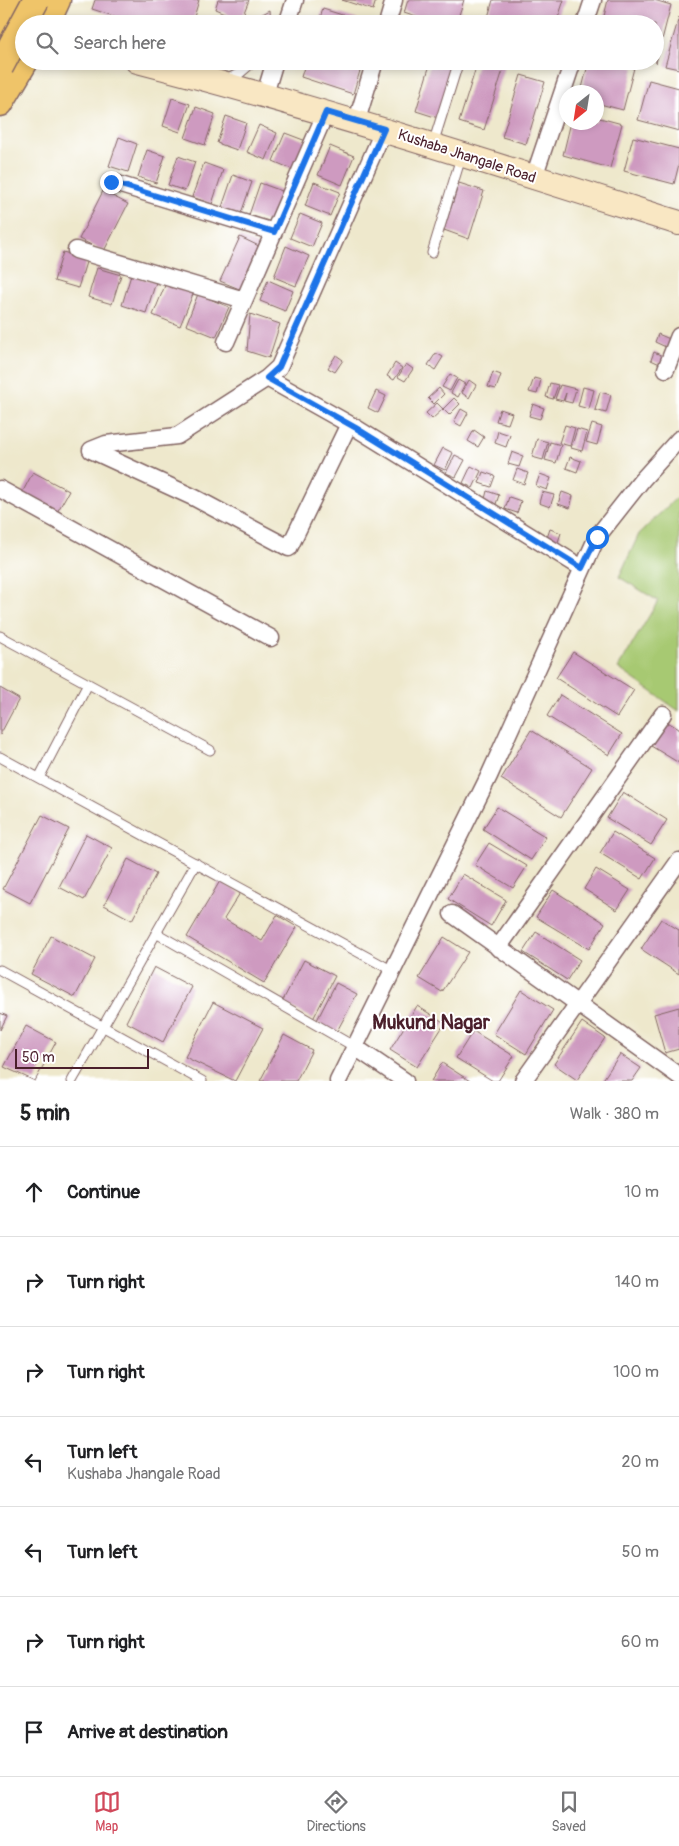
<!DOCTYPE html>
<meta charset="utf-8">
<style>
body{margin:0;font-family:Pangolin,sans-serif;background:#f6f6f6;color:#202124}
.compass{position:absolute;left:559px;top:85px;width:45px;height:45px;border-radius:50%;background:#fff;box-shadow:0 2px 8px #0003;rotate:210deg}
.scale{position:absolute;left:15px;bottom:12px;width:134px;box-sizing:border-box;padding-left:5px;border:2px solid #4a1f2b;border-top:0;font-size:14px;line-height:18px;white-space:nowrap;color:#4a1f2b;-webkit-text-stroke:4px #fff;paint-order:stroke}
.stop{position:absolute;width:15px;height:15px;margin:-11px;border:4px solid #1a73e8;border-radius:50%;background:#fff}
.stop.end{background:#1a73e8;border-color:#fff;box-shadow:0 1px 5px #0008}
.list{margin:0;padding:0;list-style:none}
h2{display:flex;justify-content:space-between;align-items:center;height:65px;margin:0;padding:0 20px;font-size:21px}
h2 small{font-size:16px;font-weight:400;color:#757577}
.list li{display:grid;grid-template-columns:32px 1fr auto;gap:15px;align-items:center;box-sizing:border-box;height:90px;padding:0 20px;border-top:1px solid #e0e0e0}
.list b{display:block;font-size:19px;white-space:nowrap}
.list p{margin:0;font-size:16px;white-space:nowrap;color:#757577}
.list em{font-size:16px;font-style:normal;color:#757577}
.icon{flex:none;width:28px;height:28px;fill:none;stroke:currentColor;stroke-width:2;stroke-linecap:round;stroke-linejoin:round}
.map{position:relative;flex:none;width:679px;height:1081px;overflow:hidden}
.search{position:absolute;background:#fff;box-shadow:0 2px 8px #0003;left:15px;right:15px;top:15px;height:55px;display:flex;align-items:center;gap:12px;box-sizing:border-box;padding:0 18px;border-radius:28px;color:#757577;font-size:19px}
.sheet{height:695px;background:#fff}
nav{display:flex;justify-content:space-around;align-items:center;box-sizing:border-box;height:70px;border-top:1px solid #e0e0e0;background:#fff;font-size:14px;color:#757577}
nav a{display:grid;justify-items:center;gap:2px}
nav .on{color:#d1495b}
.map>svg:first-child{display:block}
</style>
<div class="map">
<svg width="679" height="1081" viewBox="0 0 679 1081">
<rect width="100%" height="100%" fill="#fff"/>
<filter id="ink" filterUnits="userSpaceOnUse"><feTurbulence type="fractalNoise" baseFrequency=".02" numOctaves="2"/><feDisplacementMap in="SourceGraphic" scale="10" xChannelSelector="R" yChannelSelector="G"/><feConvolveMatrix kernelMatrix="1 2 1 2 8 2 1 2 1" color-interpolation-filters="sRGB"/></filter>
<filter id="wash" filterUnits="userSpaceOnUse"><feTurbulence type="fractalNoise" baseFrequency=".0096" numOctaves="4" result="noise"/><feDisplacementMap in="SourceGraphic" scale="20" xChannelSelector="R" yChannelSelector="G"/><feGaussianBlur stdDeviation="1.12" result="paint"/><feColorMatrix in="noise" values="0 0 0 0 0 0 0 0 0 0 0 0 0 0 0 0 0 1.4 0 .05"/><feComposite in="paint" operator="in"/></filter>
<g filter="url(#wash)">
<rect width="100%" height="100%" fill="#eee8cc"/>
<!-- green -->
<path fill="#a7c972" stroke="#78744e" d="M679 495V711L618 668 658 601 619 577 639 534Z"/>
<g id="blocks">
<!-- building -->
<path fill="#ce9ac0" d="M95 0H199L192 24H138L92 9Z
M218 0H249L241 20 215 9Z
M342 0H376L373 10Z
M408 0H464L456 24H437L404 13Z
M493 0H564L556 24H486Z
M608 0H654L671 5 656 63 655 24H602Z
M323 9 368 23V24H318Z
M270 10 271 24H257L255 18Z
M679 17V69L665 66Z
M306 61H363L353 94 301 77Z
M431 61H455L438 118 416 111Z
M478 61 504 67 484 130 459 122Z
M589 61H610L634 68 623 110 596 103V92H581Z
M521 75 545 82 526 144 502 137Z
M649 80 679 88V131L638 120Z
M172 98 190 104 180 132 163 126Z
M196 107 215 114 205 145 185 138Z
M226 116 246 123 237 150 217 143Z
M596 117 622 124 610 168 563 155 571 122H596Z
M259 125 277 133 266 160 247 152Z
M285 133 306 141 294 170 273 161Z
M119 137 137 144 128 172 109 166Z
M633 137 679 149V164L674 184 624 171Z
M330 146 354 156 342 185 318 175Z
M147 150 165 156 156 183 138 177Z
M178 156 195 162 185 191 168 185Z
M204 163 223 170 212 204 192 197Z
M233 175 252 182 240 216 221 210Z
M314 182 340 192 330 216 305 206Z
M260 183 282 191 271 223 249 215Z
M459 183 484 191 469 239 444 230Z
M103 191 128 204 104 251 79 239Z
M300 214 322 223 312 247 290 238Z
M240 237 263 248 244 291 220 281Z
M286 246 309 256 296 286 274 277Z
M63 252 87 259 78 288 54 281Z
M97 268 121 275 112 304 88 297Z
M131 275 156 282 146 313 122 305Z
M268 280 293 291 285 311 260 301Z
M166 283 193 294 180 326 153 315Z
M198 294 229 307 216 337 186 325Z
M250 314 280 324 269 358 247 351Z
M658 334 672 340 668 348 655 342Z
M654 352 667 358 664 366 651 360Z
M436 353 443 357 435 370 428 365Z
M336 355 343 360 335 372 328 368Z
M395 363 402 368 394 380 387 376Z
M406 364 413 369 405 381 398 377Z
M493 372 501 375 496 389 488 387Z
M450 374 457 378 450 391 442 387Z
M534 378 541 380 537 394 529 392Z
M458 380 465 384 458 397 451 393Z
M469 380 476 385 469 398 462 393Z
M550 383 558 385 553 399 546 397Z
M560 385 576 389 572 403 564 401 566 393 563 401 555 399Z
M583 387 594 390 589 409 578 406Z
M439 388 444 394 434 404 428 398Z
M376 391 386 396 378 413 368 408Z
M600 392 611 395 606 413 595 410Z
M454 398 460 404 449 415 443 409Z
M437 403 443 409 432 419 426 413Z
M533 404 544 408 540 419 529 416Z
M461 409 468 413 461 426 454 422Z
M500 409 512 413 508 424 496 421Z
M592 424 602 427 597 445 586 442Z
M565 425 575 428 570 446 559 443Z
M577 429 587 432 582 451 571 448Z
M474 430 484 437 478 447 468 441Z
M498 431 510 435 506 447 495 443Z
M537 439 548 442 543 460 532 457Z
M550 442 561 445 556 463 545 460Z
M443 448 453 453 445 470 434 465Z
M512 452 523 456 519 467 508 464Z
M455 455 465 460 456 477 446 473Z
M570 457 581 461 577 472 566 468Z
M471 466 481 471 473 488 463 483Z
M517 469 528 473 524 484 513 480Z
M33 472 69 491 55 516 20 497Z
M483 472 495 476 491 487 479 483Z
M540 474 551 478 547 490 536 486Z
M487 491 499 495 495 507 484 503Z
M542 492 554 495 550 507 539 503Z
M562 492 573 496 570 508 558 504Z
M509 497 521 501 517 513 505 509Z
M550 529 561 533 557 545 546 541Z
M573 652 634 690 617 717 556 678Z
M0 688 19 699 0 735Z
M560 695 622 734 609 755 547 716Z
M666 721 679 729V763L651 746Z
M531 730 592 768 561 817 501 779Z
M623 792 667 820 651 845 607 818Z
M497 807 546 837 531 860 483 829Z
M42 815 69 829 30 903 3 889Z
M613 832 655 858 642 879 600 853Z
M86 834 112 848 84 900 59 887Z
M489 843 527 866 513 888 475 865Z
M128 859 156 874 132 920 104 905Z
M596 869 630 890 617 910 584 889Z
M463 874 506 900 491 926 448 899Z
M220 881 240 893 224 919 262 941 277 915 297 927 264 983 187 937Z
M553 890 605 923 589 949 536 917Z
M661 919 679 930V974L641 949Z
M536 932 580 960 567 980 523 952Z
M51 936 95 959 75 997 31 974Z
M444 937 468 952 442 992 419 978Z
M304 960 335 976 313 1019 282 1002Z
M154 967 192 987 163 1042 126 1022Z
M336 983 357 994 336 1033 316 1022Z
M521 990 553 1010 526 1054 494 1034Z
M213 1002 263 1028 235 1081 185 1057Z
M417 1006 445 1023 417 1067 390 1050Z
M679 1007V1049L665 1053 654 1014Z
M0 1013 7 1016 0 1030Z
M582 1022 605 1038 577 1080 554 1064Z
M26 1026 56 1042 35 1081 4 1067Z
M473 1031 514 1056 498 1081H493L456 1058Z
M284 1035 312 1050 296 1081H260Z
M620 1054 641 1068 632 1081H602Z
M442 1063 470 1081H431Z"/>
</g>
</g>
<g filter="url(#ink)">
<use href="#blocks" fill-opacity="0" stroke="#836563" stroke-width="1"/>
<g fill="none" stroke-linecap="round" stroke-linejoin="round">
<defs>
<path id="lane" d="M276 24V21
M226 80 240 73 254 61
M433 144 457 67
M432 253 462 154
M0 636 210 750
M0 757 393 971
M39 778 88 684
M156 933 355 1047
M0 970 202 1081
M72 1081 196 863"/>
<path id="street" d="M287 24 295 0
M387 24 394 0
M585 24 593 0
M265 94 275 61
M357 120 375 61
M384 129 279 367 267 378 356 428 582 568
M534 177 573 61
M111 182 274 232
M76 250 244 300
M226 342 326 112
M666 369 679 336
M267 378 177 436 106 444 91 450 195 498 289 548 349 424
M0 489 271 638
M452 914 679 1076
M498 948 663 714
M355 1047 405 1081
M338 1081 489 776 597 537 642 480 679 439
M523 1081 679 861"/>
<path id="secondary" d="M137 61C320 108 499 166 679 223"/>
<path id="primary" d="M46 24 57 0
M0 25 13 0
M0 103 25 61"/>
</defs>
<!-- lane casing -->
<use href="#lane" stroke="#836563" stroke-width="11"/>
<!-- street casing -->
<use href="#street" stroke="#836563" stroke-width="19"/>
<!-- secondary casing -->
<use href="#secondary" stroke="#836563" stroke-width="26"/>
<!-- primary casing -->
<use href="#primary" stroke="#836563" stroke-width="29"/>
<!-- lane -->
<use href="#lane" stroke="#fff" stroke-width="9"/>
<!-- street -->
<use href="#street" stroke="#fff" stroke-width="16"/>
<!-- secondary -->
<use href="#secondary" stroke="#f9e7c3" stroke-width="24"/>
<!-- primary -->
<use href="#primary" stroke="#efc469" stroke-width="26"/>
<defs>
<path id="primary-bridge" d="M0 67 36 0"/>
</defs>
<!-- primary-bridge casing -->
<use href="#primary-bridge" stroke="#836563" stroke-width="29" stroke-linecap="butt"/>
<!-- primary-bridge -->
<use href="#primary-bridge" stroke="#efc469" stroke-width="26"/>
</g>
</g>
<g fill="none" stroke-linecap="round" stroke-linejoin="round" filter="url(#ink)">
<!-- route -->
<path stroke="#1a73e8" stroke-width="6" d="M111 182 274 232 326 112 384 129 279 367 267 378 356 428 582 568 597 537"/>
</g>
<g text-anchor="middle" stroke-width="4" stroke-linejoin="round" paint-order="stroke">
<!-- street labels -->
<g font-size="15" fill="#4a1f2b" stroke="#fff">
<text transform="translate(467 156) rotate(18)" y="5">Kushaba Jhangale Road</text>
</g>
<!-- district labels -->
<g font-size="20" font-weight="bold" fill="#4a1f2b" stroke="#fff">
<text x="431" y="1029">Mukund Nagar</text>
</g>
</g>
</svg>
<svg class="compass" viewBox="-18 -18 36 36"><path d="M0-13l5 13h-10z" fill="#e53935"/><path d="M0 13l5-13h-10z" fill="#757577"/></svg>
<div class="scale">50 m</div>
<div class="stop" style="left:597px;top:537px"></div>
<div class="stop end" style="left:111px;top:182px"></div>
<div class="search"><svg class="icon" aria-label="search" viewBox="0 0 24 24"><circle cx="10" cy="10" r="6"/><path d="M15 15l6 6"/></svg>Search here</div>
</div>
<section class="sheet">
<h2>5 min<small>Walk · 380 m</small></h2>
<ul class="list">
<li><svg class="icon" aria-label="ahead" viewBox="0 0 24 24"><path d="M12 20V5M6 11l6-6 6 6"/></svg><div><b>Continue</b></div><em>10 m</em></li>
<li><svg class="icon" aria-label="right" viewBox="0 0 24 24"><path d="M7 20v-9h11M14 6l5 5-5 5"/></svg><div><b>Turn right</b></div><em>140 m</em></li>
<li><svg class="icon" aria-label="right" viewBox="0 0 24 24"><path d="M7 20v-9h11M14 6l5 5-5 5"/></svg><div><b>Turn right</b></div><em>100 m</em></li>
<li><svg class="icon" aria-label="left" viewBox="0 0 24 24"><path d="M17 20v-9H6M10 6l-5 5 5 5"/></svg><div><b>Turn left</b><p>Kushaba Jhangale Road</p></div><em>20 m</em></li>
<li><svg class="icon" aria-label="left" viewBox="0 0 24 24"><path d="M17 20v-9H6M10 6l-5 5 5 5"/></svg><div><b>Turn left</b></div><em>50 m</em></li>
<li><svg class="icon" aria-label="right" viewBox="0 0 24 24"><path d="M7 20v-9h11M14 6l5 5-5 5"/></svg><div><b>Turn right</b></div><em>60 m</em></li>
<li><svg class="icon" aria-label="arrive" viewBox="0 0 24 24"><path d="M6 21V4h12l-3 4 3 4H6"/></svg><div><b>Arrive at destination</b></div></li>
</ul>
</section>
<nav>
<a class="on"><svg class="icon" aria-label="map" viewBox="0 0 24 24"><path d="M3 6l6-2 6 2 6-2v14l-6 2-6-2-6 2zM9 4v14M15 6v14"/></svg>Map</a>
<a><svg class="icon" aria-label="directions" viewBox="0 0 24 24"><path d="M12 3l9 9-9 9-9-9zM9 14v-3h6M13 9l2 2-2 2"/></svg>Directions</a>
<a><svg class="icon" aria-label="saved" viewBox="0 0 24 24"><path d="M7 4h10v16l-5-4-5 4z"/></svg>Saved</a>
</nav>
